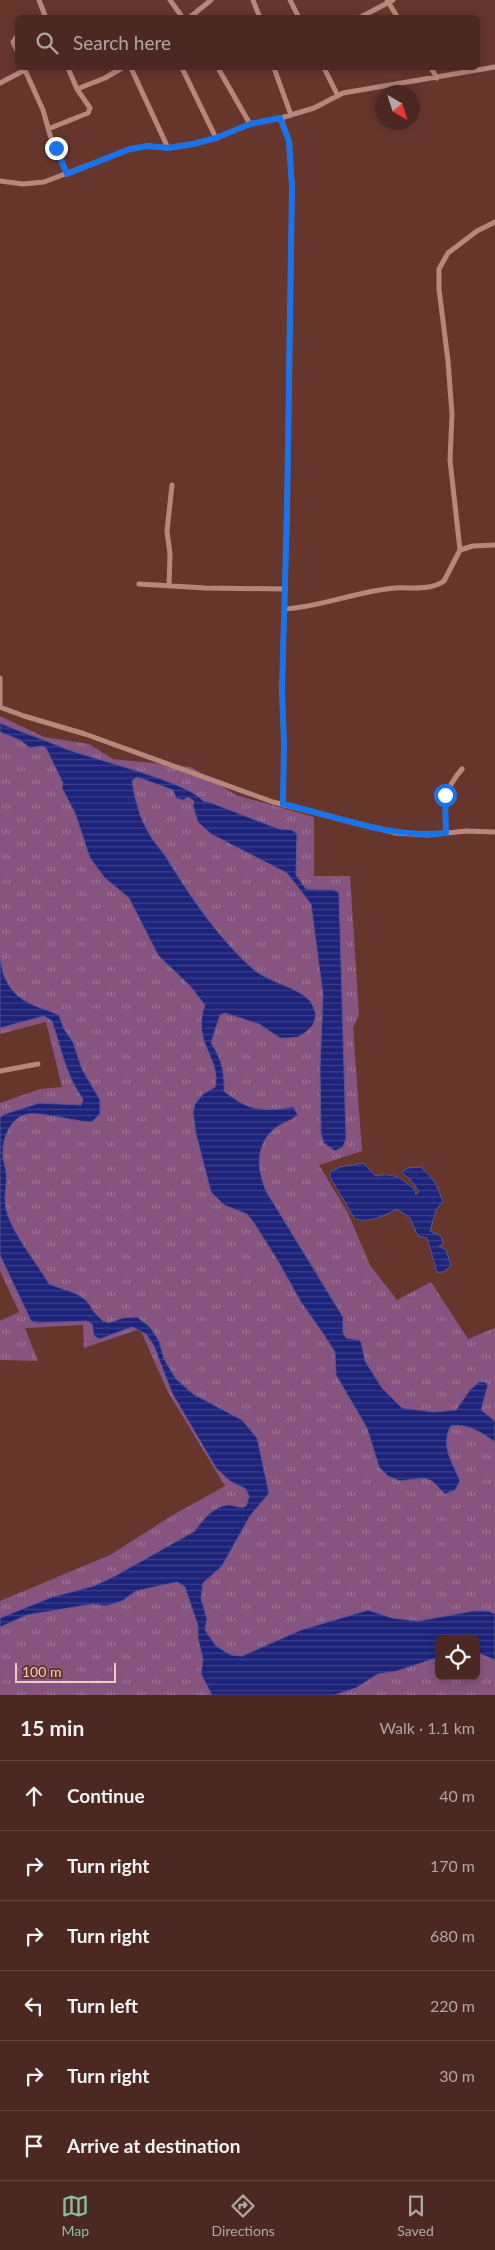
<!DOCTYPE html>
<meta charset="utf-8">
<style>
body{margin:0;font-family:Lato,sans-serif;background:#53302a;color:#f1f3f6}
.controls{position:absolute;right:15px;bottom:15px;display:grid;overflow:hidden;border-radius:8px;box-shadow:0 2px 8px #0003}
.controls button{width:45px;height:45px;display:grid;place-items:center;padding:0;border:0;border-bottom:1px solid #634440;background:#4c2822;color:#f1f3f6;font:25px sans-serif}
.compass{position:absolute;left:375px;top:85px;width:45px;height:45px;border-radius:50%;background:#4c2822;box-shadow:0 2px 8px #0003;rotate:141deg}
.scale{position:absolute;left:15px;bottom:12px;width:101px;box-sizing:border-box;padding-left:5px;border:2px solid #eccec7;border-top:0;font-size:14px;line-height:18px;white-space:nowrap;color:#eccec7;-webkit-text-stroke:4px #66362d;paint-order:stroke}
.stop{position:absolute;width:15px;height:15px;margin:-11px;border:4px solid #1a73e8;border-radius:50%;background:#fff}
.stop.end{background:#1a73e8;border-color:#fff;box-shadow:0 1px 5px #0008}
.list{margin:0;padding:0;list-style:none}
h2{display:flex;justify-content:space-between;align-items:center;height:65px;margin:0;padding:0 20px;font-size:21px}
h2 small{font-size:16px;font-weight:400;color:#b2a6a5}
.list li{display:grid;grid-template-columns:32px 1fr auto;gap:15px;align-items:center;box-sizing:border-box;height:70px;padding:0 20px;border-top:1px solid #634440}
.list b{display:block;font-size:19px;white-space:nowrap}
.list em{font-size:16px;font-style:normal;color:#b2a6a5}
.icon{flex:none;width:28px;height:28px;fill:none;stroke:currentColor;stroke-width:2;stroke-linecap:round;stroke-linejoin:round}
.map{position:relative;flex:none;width:495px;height:1695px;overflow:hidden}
.search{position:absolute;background:#4c2822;box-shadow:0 2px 8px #0003;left:15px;right:15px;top:15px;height:55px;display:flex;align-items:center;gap:12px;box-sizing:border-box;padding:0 18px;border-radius:8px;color:#b2a6a5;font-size:19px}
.sheet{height:485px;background:#4c2822}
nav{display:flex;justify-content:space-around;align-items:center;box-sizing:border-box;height:70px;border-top:1px solid #634440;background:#4c2822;font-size:14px;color:#b2a6a5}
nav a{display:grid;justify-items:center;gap:2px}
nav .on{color:#8abfa5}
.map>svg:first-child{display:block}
</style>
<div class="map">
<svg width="495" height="1695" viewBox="0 0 495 1695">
<defs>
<pattern id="grass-tufts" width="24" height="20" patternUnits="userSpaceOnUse" patternTransform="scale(1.25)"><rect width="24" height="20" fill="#86547f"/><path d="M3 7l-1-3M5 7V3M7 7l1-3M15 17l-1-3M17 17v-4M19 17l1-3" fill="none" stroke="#9d7395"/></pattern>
<pattern id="water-rules" width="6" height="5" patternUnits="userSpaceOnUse" patternTransform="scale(1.25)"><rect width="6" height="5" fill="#1d227a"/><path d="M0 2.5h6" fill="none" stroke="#3e418b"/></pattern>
</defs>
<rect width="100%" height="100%" fill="#66362d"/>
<!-- grass -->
<path fill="url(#grass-tufts)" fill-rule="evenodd" d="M0 716 44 737 89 744 113 759 191 767 236 795 314 817V876H350L359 1015 353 1028 362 1151 319 1165 348 1213 370 1265 397 1300 431 1282 468 1339 495 1328V1695H0V1601L110 1555 173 1515 225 1486 168 1392 140 1329 84 1348 83 1325 25 1328 38 1361 0 1360V1321L19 1312 0 1271V1103L40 1089 62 1087 46 1022 0 1034ZM439 1639H476V1676H439Z"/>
<!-- water -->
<path fill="url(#water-rules)" stroke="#5b5691" d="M0 723C20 732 41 738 61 747 88 758 189 782 203 801L209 802 279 829 292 830 297 834 296 875 306 889 334 890 339 893 346 1138 343 1147 335 1151 324 1143 321 1134 320 1067 323 995 311 904 287 873 211 834 198 822 193 806 194 801 188 797 183 800 176 798 173 790 137 777 132 781C135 800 140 819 150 835 154 843 161 849 166 857 190 896 218 938 253 969 269 983 296 986 309 1000 313 1004 314 1010 316 1014L313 1025 306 1032 298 1037 288 1038H280L259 1024 225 1013 220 1015 211 1043C221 1057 225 1073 224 1091 248 1111 263 1112 293 1107L298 1115C291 1121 281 1123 274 1129 255 1146 257 1169 266 1191L343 1317V1332L346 1338 359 1340 361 1342 365 1361 382 1388 402 1408 433 1412 456 1410 470 1390 479 1382H485L488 1385 481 1410 495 1421V1442C482 1433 468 1423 451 1426 440 1445 452 1462 460 1481L455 1490 445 1494 432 1481 424 1478 400 1481 388 1476 379 1467 367 1428 336 1375 335 1352 322 1332 301 1302 278 1261 254 1223 247 1214 224 1205 211 1192 196 1134 193 1113 195 1104 203 1094 215 1087C222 1059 191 1042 205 1005L190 986 158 955 129 898 105 878 90 858 75 813 62 788 63 783 46 748 43 746 30 748 20 740 0 732Z
M0 958C2 965 2 972 5 978 17 1004 36 1005 59 1015L64 1029 73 1042 82 1069 100 1100V1114L92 1122C75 1122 37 1110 24 1115 10 1120 3 1137 3 1152 2 1158 5 1164 6 1171 8 1193 0 1199 11 1223 21 1245 37 1263 49 1284L77 1294 87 1301 94 1312 103 1321 109 1323 122 1318 137 1317 150 1327 159 1341 164 1359 176 1379 193 1394 242 1420 257 1438 269 1493 250 1516 222 1566 203 1583 201 1598 207 1619 205 1630 216 1646 231 1655 242 1656 301 1630 368 1610 392 1618 418 1621 473 1611H488L495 1614V1660L476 1652V1639H439V1657L397 1671 378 1674 356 1688 334 1695H212L201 1674 203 1659 198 1639V1626L185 1587 177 1582 136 1591 122 1601 106 1606 93 1604 27 1615 0 1627V1618L52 1597 94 1586 115 1576 195 1531C202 1520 216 1504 230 1505 237 1506 240 1509 246 1506L249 1497 246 1489 230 1481 216 1468 172 1393 154 1346 146 1334 132 1327 100 1339 94 1336 92 1324 87 1321 38 1323 31 1321 0 1255V1117L5 1114 39 1103 81 1105 83 1099C66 1076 61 1048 52 1021L44 1016 0 1028Z
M363 1163 376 1176C394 1172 402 1179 415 1190L416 1195 419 1191 409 1178 401 1172 408 1168 421 1167 435 1182 443 1201 436 1210 430 1231 441 1236 443 1244 439 1246 446 1250 451 1266 442 1273 437 1272 427 1238 418 1236 410 1218 397 1209C385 1216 368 1223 355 1219L330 1177V1172L340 1167Z"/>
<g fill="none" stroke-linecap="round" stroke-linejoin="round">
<!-- street -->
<path stroke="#b9867b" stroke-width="5" d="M39 0 46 18
M170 0 183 18
M253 0 260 18
M290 0 299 18
M387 0 398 18
M189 18 211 0
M359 18 393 0
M18 35 13 42 18 53
M24 68 43 110 51 138 67 174
M131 68 168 148
M182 68 216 138
M218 68 250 124
M274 68 291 115
M324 68 338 96
M431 68 437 78
M0 83 25 70
M77 89 105 78 122 68
M48 129 88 113 90 108 77 89 68 68
M0 181 23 184 44 182 130 149 148 146 168 148 193 144 216 138 250 124 281 118
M460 550 450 460 452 414 448 361 439 289V269L448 253 477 231 495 222
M139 584 205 588 285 589
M169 586 170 554 167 531 172 485
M284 609C322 607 357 591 395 588 411 587 430 591 444 581L460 550 473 546 495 545
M0 678V707
M0 707 24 716 85 734 273 802 396 833 428 835 466 831 495 832
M283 805 284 744 282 690 287 512 292 187 289 141 281 118 314 108 343 93 495 67
M446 833C445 804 442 792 462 769
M0 1071 38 1064"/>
</g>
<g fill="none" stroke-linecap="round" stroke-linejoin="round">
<!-- route -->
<path stroke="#1a73e8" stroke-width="6" d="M56 148 67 174 130 149 148 146 168 148 193 144 216 138 250 124 280 118 289 141 292 187 287 512 282 690 284 744 283 804C336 816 390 839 446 833L445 795"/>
</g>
</svg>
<div class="controls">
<button><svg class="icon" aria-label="locate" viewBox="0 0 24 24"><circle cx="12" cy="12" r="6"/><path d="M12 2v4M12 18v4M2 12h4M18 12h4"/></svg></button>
</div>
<svg class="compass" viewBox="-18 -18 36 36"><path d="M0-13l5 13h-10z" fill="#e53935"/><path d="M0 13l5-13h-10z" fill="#b2a6a5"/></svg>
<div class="scale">100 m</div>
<div class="stop" style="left:445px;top:795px"></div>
<div class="stop end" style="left:56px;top:148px"></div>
<div class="search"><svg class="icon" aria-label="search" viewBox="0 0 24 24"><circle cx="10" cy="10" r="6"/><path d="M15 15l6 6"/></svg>Search here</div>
</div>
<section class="sheet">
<h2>15 min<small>Walk · 1.1 km</small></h2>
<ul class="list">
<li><svg class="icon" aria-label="ahead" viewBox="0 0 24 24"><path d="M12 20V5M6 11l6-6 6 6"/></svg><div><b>Continue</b></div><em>40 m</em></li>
<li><svg class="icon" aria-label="right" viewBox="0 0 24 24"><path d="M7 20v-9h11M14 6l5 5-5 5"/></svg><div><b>Turn right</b></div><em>170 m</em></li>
<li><svg class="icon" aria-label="right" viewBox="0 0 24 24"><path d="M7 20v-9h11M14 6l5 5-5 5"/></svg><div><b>Turn right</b></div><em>680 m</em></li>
<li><svg class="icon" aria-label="left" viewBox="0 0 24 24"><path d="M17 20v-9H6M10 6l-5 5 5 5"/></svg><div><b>Turn left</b></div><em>220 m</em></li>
<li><svg class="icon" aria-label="right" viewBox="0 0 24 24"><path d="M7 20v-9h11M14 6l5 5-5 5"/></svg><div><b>Turn right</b></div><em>30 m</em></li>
<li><svg class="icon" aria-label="arrive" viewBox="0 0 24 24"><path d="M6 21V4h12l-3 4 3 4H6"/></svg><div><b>Arrive at destination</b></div></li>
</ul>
</section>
<nav>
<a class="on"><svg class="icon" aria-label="map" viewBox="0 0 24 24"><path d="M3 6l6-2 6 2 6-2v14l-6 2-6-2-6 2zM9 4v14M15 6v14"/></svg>Map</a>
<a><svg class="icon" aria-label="directions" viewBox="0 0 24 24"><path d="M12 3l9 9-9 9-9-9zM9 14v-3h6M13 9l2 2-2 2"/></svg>Directions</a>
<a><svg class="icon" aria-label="saved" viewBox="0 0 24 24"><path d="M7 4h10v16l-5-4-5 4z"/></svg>Saved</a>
</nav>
